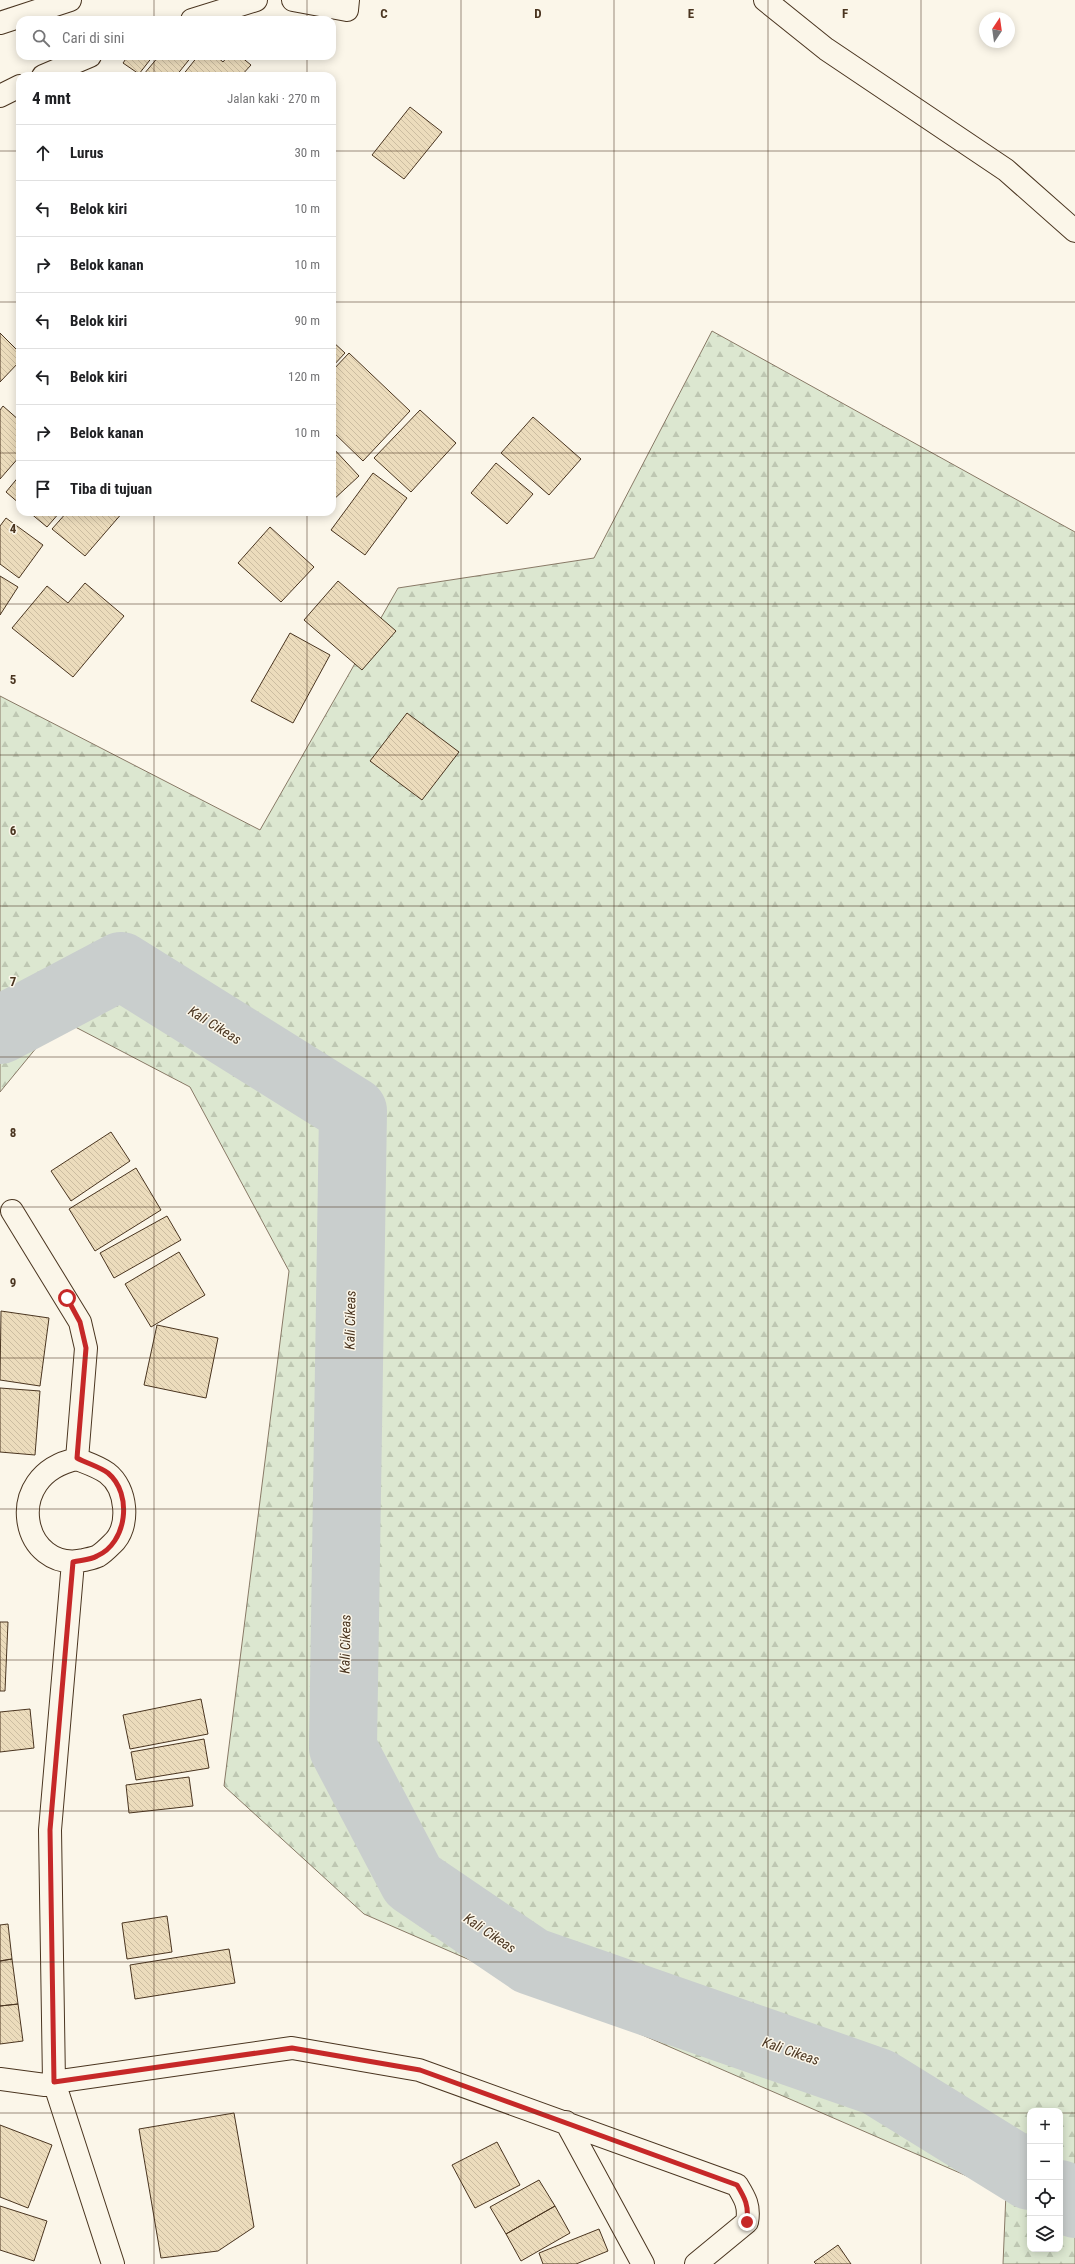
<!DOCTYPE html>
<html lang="id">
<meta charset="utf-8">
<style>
body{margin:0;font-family:"Roboto Condensed",sans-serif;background:#f6f6f6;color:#202124}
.controls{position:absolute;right:12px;bottom:12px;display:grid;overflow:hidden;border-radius:8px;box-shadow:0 2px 10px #0003}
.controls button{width:36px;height:36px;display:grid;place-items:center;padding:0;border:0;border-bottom:1px solid #e0e0e0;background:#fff;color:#202124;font:20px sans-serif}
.compass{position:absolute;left:979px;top:12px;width:36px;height:36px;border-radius:50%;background:#fff;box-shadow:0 2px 10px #0003;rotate:13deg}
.stop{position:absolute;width:12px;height:12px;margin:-9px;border:3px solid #c62828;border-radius:50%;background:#fff}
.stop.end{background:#c62828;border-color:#fff;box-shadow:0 1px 4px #0008}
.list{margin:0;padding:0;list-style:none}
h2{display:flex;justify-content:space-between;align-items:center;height:52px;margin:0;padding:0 16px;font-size:17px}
h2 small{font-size:13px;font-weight:400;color:#757577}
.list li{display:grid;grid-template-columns:26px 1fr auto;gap:12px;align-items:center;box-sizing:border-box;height:56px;padding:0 16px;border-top:1px solid #e0e0e0}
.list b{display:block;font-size:15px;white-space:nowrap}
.list em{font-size:13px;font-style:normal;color:#757577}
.icon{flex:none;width:22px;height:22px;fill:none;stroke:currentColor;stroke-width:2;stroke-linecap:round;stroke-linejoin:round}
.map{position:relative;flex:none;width:1075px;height:2264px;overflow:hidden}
.search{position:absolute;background:#fff;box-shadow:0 2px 10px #0003;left:16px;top:16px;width:320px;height:44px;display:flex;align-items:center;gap:10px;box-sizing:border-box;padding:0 14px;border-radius:12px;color:#757577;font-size:15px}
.panel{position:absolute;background:#fff;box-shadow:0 2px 10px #0003;left:16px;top:72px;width:320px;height:444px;border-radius:12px}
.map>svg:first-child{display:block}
</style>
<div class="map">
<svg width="1075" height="2264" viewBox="0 0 1075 2264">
<defs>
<pattern id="forest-firs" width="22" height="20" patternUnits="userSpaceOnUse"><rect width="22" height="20" fill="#dce7d0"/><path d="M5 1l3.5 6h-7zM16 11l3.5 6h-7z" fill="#bec7b2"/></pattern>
<pattern id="building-back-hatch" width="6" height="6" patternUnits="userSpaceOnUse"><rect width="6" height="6" fill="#ecdcbc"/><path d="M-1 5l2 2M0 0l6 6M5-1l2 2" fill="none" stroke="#ccbda1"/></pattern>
</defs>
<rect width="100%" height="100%" fill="#fbf6e9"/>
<!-- forest -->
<path fill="url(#forest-firs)" stroke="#887966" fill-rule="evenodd" d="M712 331 1075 532V2264H1003L1006 2193 364 1914 224 1786 289 1271 190 1087 60 1019 0 1092V696L260 830 398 588 594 558ZM1030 2111H1060V2249H1030Z"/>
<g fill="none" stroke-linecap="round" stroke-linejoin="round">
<!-- river -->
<path stroke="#c9cecd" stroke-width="68" d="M0 1030 121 966 353 1111 343 1748 413 1881 531 1961 878 2082 1030 2176
M1060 2194 1075 2204"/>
</g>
<!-- building -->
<path fill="url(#building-back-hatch)" stroke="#4a3520" d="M128 56H153L139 74 123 63Z
M159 56H192L176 76H146L144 74Z
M198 56H216L223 62 228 56H240L251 65 241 76H182Z
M410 107 442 132 404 179 372 155Z
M0 333 20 353V361L0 382Z
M332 341 345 353 332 367Z
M349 353 410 411 363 461 332 431V371Z
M3 406 20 421V456L0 479V410Z
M420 410 456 443 411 492 374 458Z
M533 417 581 459 549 495 501 453Z
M332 447 359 476 332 501Z
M496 463 533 494 507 524 471 493Z
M373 473 407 498 365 555 331 530Z
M20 475V504L6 492Z
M29 512H60L47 527Z
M67 512H123L85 556 52 529Z
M6 518 43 545 19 578 0 564V526Z
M270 527 314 567 281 602 238 563Z
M0 576 18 587 0 615Z
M338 581 396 631 362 670 304 620Z
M85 583 124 616 73 677 12 628 47 586 68 603Z
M290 633 330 655 293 723 251 701Z
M407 713 459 752 422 800 370 761Z
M111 1132 130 1161 71 1201 51 1171Z
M136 1168 161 1210 95 1251 69 1209Z
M167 1216 181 1240 114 1278 100 1253Z
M179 1252 205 1295 151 1327 125 1284Z
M1 1311 49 1318 40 1386 0 1380Z
M157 1325 218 1338 206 1398 144 1385Z
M0 1388 40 1391 35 1455 0 1452Z
M0 1622H8L5 1691H0Z
M201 1699 208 1734 130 1749 123 1715Z
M30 1709 34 1748 0 1752V1712Z
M204 1739 209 1768 136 1780 131 1752Z
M189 1777 193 1806 129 1813 126 1785Z
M167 1916 172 1952 127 1959 122 1923Z
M8 1924 12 1959 0 1961V1925Z
M229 1949 235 1983 135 1999 130 1965Z
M12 1959 18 2004 0 2006V1961Z
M18 2004 23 2041 0 2044V2006Z
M234 2113 254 2227 218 2251 161 2258 139 2129Z
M0 2125 52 2145 28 2208 0 2197Z
M497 2142 520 2185 475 2208 452 2165Z
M539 2180 555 2206 506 2234 490 2207Z
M0 2206 47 2221 34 2261 0 2250Z
M555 2206 570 2233 521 2261 506 2234Z
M599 2229 608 2251 576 2264H543L539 2253Z
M838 2245 851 2264H816L814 2262Z"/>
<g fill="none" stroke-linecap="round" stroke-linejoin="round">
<defs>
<path id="minor" d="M293 0 347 10 348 0
M765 0 826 49 1006 170 1075 231
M192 20 256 0
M0 23 70 0
M43 76 90 56
M0 96 20 86
M12 1211 80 1322 86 1348 77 1459
M77 1459C87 1463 99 1467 107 1473 127 1488 131 1527 112 1544 108 1548 103 1553 98 1556 94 1558 88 1559 84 1560 22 1574 0 1475 77 1459Z
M73 1562 50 1830 54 2082 113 2264
M0 2079 45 2085 54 2082 292 2048 419 2070 737 2185C745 2198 750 2206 747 2222L696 2264
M566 2122 643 2264"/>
</defs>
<!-- minor casing -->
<use href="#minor" stroke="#4a3520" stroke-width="24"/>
<!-- minor -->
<use href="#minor" stroke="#fbf6e9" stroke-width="22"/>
</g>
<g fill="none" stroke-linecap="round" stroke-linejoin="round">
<!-- route -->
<path stroke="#c62828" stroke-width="5" d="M67 1298 80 1322 86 1348 77 1458C86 1463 100 1467 108 1473 133 1494 127 1543 97 1556 90 1560 81 1560 73 1562L50 1830 54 2082 292 2048 420 2070 737 2185C745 2198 749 2206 747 2222"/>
</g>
<!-- grid -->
<path fill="none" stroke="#4a3520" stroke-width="1" stroke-opacity="0.55" d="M154 0V20M307 0V20M461 0V2264M614 0V2264M768 0V2264M921 0V2264M154 56V76M307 56V76M0 151H20M332 151H1075M0 302H20M332 302H1075M0 453H20M332 453H1075M154 512V2264M307 512V2264M0 604H1075M0 755H1075M0 906H1075M0 1057H1075M0 1207H1075M0 1358H1075M0 1509H1075M0 1660H1075M0 1811H1075M0 1962H1075M0 2113H1030M1060 2113H1075"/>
<g text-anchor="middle" stroke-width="3" stroke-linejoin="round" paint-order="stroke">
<!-- water labels -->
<g font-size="14" font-style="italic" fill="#4a3520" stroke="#fbf6e9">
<text transform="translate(215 1025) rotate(32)" y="5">Kali Cikeas</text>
<text transform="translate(350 1320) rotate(-89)" y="5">Kali Cikeas</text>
<text transform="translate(345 1644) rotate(-89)" y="5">Kali Cikeas</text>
<text transform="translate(490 1933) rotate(34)" y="5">Kali Cikeas</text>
<text transform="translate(791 2051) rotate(19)" y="5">Kali Cikeas</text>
</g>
</g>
<g font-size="13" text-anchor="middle" font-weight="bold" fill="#4a3520" stroke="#fbf6e9" stroke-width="3" stroke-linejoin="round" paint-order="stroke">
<text x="384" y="18">C</text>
<text x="538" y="18">D</text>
<text x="691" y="18">E</text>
<text x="845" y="18">F</text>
<text x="13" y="533">4</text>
<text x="13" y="684">5</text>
<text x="13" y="835">6</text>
<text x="13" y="986">7</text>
<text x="13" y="1137">8</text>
<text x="13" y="1287">9</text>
</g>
</svg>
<div class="controls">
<button>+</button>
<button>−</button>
<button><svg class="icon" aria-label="locate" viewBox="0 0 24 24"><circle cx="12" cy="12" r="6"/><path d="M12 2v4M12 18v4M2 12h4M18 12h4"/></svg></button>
<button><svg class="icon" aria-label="layers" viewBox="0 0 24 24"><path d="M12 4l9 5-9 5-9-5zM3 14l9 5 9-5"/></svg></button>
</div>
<svg class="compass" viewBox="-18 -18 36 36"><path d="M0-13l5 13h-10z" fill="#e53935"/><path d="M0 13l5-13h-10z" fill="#757577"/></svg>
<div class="stop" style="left:67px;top:1298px"></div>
<div class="stop end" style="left:747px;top:2222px"></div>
<div class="search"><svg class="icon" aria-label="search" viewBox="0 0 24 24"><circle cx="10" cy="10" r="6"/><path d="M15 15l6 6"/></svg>Cari di sini</div>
<section class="panel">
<h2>4 mnt<small>Jalan kaki · 270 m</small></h2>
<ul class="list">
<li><svg class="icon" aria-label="ahead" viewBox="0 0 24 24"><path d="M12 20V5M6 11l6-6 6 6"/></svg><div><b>Lurus</b></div><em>30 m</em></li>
<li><svg class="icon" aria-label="left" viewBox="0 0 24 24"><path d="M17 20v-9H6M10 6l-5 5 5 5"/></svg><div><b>Belok kiri</b></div><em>10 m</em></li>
<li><svg class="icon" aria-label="right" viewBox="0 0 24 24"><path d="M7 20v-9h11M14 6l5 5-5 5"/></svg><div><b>Belok kanan</b></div><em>10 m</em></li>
<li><svg class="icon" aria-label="left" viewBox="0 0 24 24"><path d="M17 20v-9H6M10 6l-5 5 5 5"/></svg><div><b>Belok kiri</b></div><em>90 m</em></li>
<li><svg class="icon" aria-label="left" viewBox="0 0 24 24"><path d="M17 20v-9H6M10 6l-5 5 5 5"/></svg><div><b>Belok kiri</b></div><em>120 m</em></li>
<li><svg class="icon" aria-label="right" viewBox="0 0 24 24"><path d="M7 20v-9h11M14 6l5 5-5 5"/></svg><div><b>Belok kanan</b></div><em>10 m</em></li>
<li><svg class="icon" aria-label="arrive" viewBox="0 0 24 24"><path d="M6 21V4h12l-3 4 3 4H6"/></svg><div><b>Tiba di tujuan</b></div></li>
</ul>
</section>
</div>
